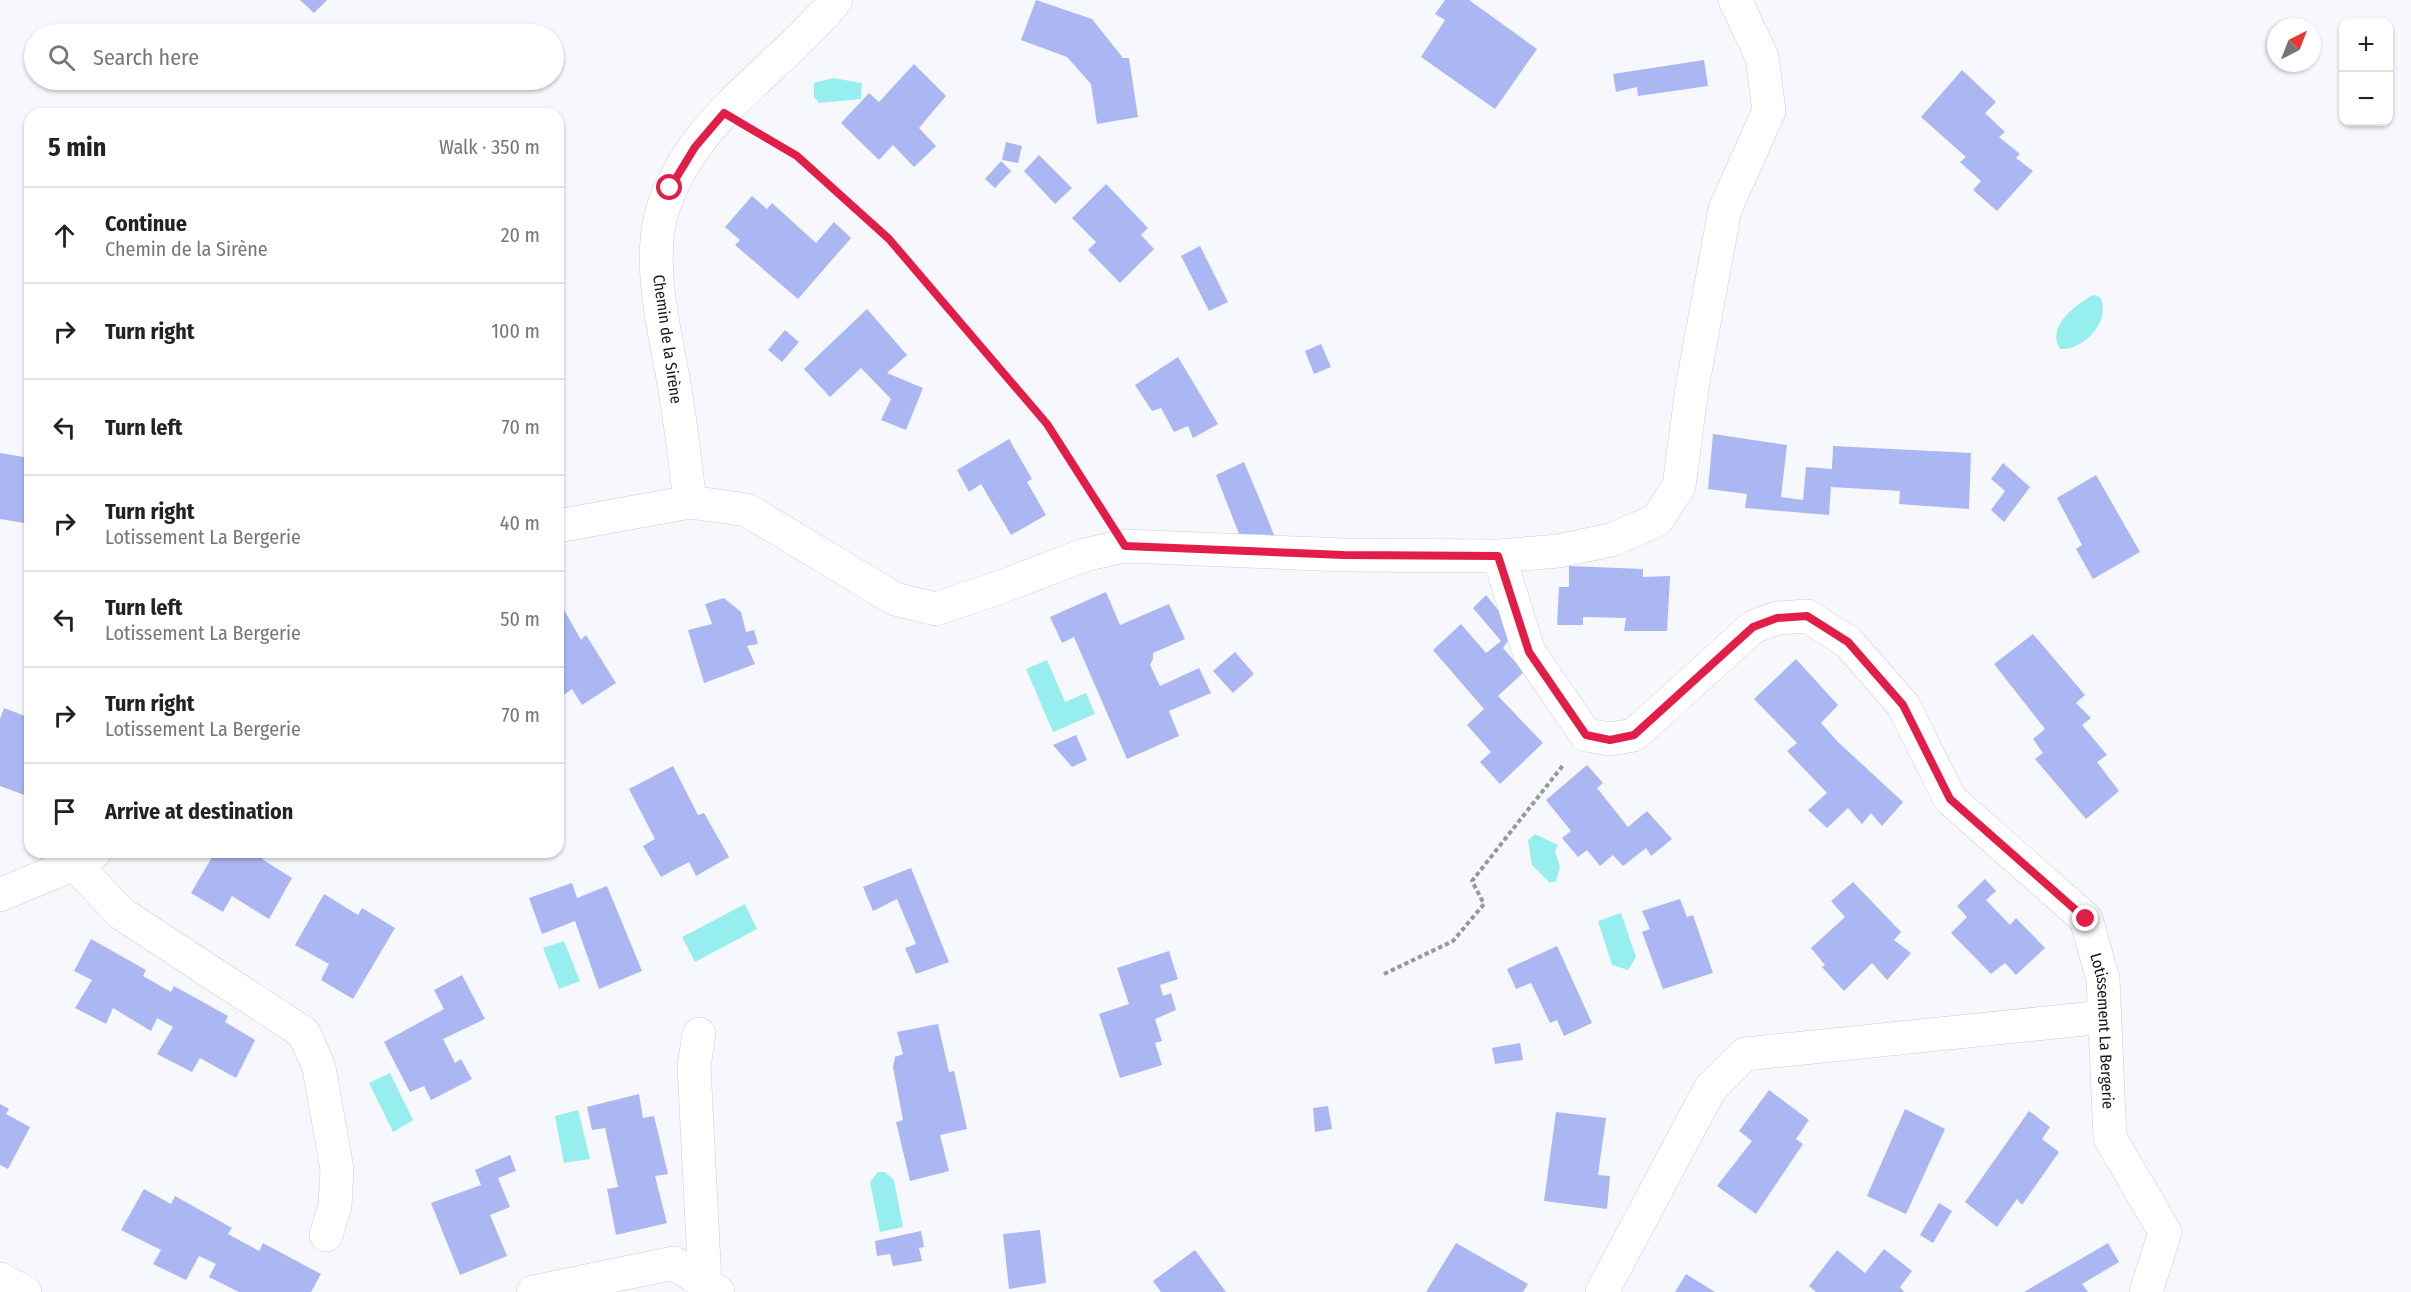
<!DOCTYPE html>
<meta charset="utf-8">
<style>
body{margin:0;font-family:"Fira Sans Condensed",sans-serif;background:#f2f2f2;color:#222}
.controls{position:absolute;right:18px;top:18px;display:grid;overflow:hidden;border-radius:12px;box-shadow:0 2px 4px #0004}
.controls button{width:54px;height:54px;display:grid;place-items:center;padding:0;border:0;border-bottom:2px solid #e0e0e0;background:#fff;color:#222;font:30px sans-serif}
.compass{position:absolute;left:2267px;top:18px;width:54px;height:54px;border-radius:50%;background:#fff;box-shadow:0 2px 4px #0004;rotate:42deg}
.stop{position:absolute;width:18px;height:18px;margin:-14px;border:4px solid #e11d48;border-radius:50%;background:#fff}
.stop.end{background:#e11d48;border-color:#fff;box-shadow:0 2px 6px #0008}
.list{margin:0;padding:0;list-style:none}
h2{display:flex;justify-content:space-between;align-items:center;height:78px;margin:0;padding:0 24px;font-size:26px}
h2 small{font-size:20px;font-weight:400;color:#767676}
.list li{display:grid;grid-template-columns:39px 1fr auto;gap:18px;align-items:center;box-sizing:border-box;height:96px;padding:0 24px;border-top:2px solid #e0e0e0}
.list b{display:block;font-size:22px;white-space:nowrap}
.list p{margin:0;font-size:20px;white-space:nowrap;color:#767676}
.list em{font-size:20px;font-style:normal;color:#767676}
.icon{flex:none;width:33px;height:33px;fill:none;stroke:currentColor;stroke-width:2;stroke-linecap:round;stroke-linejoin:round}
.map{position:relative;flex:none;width:2411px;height:1292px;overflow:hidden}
.search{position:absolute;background:#fff;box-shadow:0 2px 4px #0004;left:24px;top:24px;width:540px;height:66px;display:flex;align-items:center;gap:15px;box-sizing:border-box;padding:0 21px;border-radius:33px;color:#767676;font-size:22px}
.panel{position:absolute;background:#fff;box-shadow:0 2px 4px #0004;left:24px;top:108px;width:540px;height:750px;border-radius:18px}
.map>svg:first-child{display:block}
</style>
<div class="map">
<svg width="2411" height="1292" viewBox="0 0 2411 1292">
<rect width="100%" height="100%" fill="#f7f8fe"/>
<!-- water -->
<path fill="#96efee" d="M833 78 862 83 861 99 819 103 814 97V83Z
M2093 295 2100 297C2112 321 2084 350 2060 349 2046 327 2075 305 2093 295Z
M1047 660 1065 702 1086 693 1095 714 1053 732 1026 669Z
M1535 834 1558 845 1555 851 1560 867 1556 881 1550 883 1532 865 1528 840Z
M745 904 757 929 695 962 682 937Z
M1621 913 1636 957 1628 970 1612 965 1598 921Z
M564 941 580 981 559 989 543 948Z
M390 1073 413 1120 393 1132 369 1083Z
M578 1110 590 1159 564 1163 555 1116Z
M878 1172H885L894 1180 903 1227 880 1232 870 1182Z"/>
<!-- building -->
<path fill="#abb7f2" d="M300 0H327L314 13Z
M1036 0 1092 19 1123 58H1129L1138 117 1097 124 1091 84 1067 57 1021 40Z
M1445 0H1469L1537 49 1495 109 1421 57 1445 20 1435 14Z
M1704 60 1708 86 1638 96 1637 87 1616 92 1613 74Z
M914 64 946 96 919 128 936 146 914 167 893 145 879 160 841 123 869 93 879 102Z
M1962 70 1996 102 1985 113 2005 132 1999 137 2020 154 2016 158 2033 171 1997 211 1973 190 1981 181 1960 162 1966 157 1921 117Z
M1006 142 1022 146 1018 163 1002 160Z
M1039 155 1072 188 1055 204 1024 171Z
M1001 161 1011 171 995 188 985 179Z
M1106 184 1148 228 1141 235 1154 249 1120 283 1088 250 1096 242 1072 218Z
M752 196 767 209 772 203 816 243 834 222 851 238 798 299 735 245 740 240 725 227Z
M1200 246 1228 302 1209 311 1181 256Z
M867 309 907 355 887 373 923 388 906 430 881 420 891 399 861 368 830 397 804 369Z
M785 330 799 342 782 362 768 350Z
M1321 344 1331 367 1314 374 1305 351Z
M1178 357 1218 424 1193 438 1188 426 1174 432 1161 408 1152 411 1135 385Z
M1713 434 1787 445 1781 497 1803 500 1806 467 1832 469 1833 446 1971 453 1969 509 1899 504 1900 491 1831 487 1829 515 1745 508 1747 494 1708 489Z
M1009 439 1032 479 1027 482 1046 515 1011 535 981 484 969 492 957 470Z
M0 453 30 458V524L0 519Z
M1244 462 1262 505 1274 535 1239 534 1216 475Z
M2003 463 2030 487 2004 522 1991 510 2005 491 1991 479Z
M2096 475 2140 552 2093 579 2076 549 2082 545 2057 498Z
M1569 566 1643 569V577L1670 576 1667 631H1624L1626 618 1583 617V625H1557L1559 587H1569Z
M1106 592 1120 625 1169 604 1185 639 1153 653V659L1150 665 1160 686 1199 668 1211 693 1169 711 1179 736 1127 759 1074 637 1062 643 1050 617Z
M1486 595 1515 631 1503 648 1524 672 1498 696 1543 743 1500 784 1480 762 1491 752 1467 725 1484 709 1433 650 1461 624 1486 653 1501 641 1473 608Z
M724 598 741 612 746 632 754 630 758 644 747 646 755 664 704 683 688 630 712 624 705 604Z
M558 599 581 640 586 635 616 683 582 705 572 689 558 699Z
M2033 634 2085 695 2076 703 2091 718 2082 725 2107 755 2097 762 2119 791 2086 819 2035 759 2043 753 2033 739 2045 729 1994 664Z
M1235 652 1254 674 1233 693 1213 671Z
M1796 659 1838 705 1821 723 1838 742 1903 802 1882 826 1871 813 1862 824 1848 808 1827 828 1808 810 1827 793 1787 751 1797 743 1754 699Z
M4 708 30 718V797L0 786V719Z
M1076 735 1087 760 1072 767 1053 745Z
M1587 765 1603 783 1597 788 1628 827 1647 811 1672 839 1651 856 1646 848 1623 866 1613 855 1600 866 1587 850 1578 857 1562 838 1571 831 1546 800Z
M673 766 698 815 704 813 729 857 696 876 689 862 661 877 643 846 655 839 629 789Z
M215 852H261L265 854 262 859 292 878 269 919 232 896 223 912 191 893Z
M911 868 949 962 916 974 905 948 916 944 897 899 873 911 863 887Z
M1985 879 1996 891 1986 900 2010 925 2016 918 2045 948 2016 975 2005 963 1991 974 1951 933 1967 917 1957 906Z
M1853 882 1901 932 1894 940 1911 953 1887 980 1872 963 1844 991 1822 967 1825 965 1811 948 1845 917 1831 901Z
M572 883 577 898 607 886 642 971 599 989 575 921 542 934 529 898Z
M324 894 358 915 362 908 395 928 353 999 321 980 329 964 295 945Z
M1680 899 1687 917 1693 915 1713 973 1663 989 1642 932 1650 929 1642 911Z
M91 939 146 970 143 976 171 992 174 986 228 1016 225 1022 255 1040 236 1078 200 1058 192 1072 157 1054 173 1027 157 1018 151 1031 113 1008 106 1024 75 1008 92 980 74 971Z
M1557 946 1592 1023 1564 1036 1557 1020 1550 1023 1531 983 1516 989 1507 969Z
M1169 951 1178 979 1160 985 1163 996 1171 993 1176 1010 1155 1019 1162 1041 1155 1043 1162 1065 1120 1078 1099 1014 1129 1004 1117 968Z
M462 975 485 1019 443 1039 455 1063 461 1059 472 1079 431 1100 424 1086 410 1092 384 1042 444 1009 434 990Z
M938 1024 949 1072 954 1071 967 1129 940 1135 949 1171 910 1181 896 1122 903 1120 893 1067 895 1057 903 1054 897 1032Z
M1520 1043 1523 1060 1495 1064 1492 1048Z
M1769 1090 1809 1120 1796 1139 1803 1144 1756 1214 1717 1186 1752 1141 1739 1131Z
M639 1094 643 1118 654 1116 668 1174 655 1176 667 1223 616 1235 607 1189 618 1187 605 1128 592 1130 587 1107Z
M0 1104 9 1109 6 1114 30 1127 8 1169 0 1165Z
M1328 1106 1332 1129 1315 1132 1313 1108Z
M1905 1109 1945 1129 1906 1214 1867 1196Z
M2029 1111 2050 1127 2042 1139 2059 1152 2022 1205 2017 1199 1997 1227 1965 1202Z
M1556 1112 1606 1118 1598 1175 1610 1176 1607 1209 1544 1201Z
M510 1155 516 1171 498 1178 510 1207 490 1215 507 1256 460 1275 431 1203 481 1185 475 1170Z
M144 1189 171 1204 175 1196 232 1228 228 1234 259 1251 263 1243 321 1274 311 1292H239L209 1277 216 1264 199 1256 186 1280 153 1264 161 1250 121 1230Z
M1939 1203 1952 1211 1933 1243 1920 1235Z
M1040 1230 1046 1283 1009 1289 1003 1234Z
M921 1231 924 1247 919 1248 922 1261 893 1266 890 1254 877 1256 875 1241Z
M1456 1243 1528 1284 1523 1292H1426Z
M2108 1243 2119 1262 2082 1284 2088 1292H2024Z
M1884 1249 1912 1271 1900 1287 1904 1292H1816L1809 1286 1837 1250 1865 1273Z
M1195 1250 1226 1292H1161L1153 1281Z
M1686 1274 1715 1292H1675Z"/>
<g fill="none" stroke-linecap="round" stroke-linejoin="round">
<defs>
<g id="minor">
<path d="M690 502 747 510 895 599 936 609 1001 587 1084 555 1125 546 1344 555 1499 556 1558 551 1611 540 1657 520 1679 486 1692 388 1725 209 1769 111 1762 57 1735 0"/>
<path d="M558 526 690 502C685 463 681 423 674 384 666 337 653 288 657 240 659 207 676 174 694 148 734 92 793 53 836 0"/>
<path id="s1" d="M1499 556 1529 652 1586 735 1610 739 1634 735 1753 627 1777 618 1807 616 1848 642 1903 705 1950 799 2086 919 2103 979 2110 1138 2165 1232 2146 1292"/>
<path d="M74 864 122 914 304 1033 319 1068 337 1169 335 1206 326 1235"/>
<path d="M0 895 74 864 95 852"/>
<path d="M699 1034 694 1066 705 1284"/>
<path d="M0 1279 25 1292"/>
<path d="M533 1292 674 1263 718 1292"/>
<path d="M1602 1292 1710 1089 1745 1054 2104 1017"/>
</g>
</defs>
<!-- minor casing -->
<use href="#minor" stroke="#cccdd2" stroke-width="34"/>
<!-- path -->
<path stroke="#97989c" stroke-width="4" stroke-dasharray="4.5 3" stroke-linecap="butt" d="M756 131 797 156 889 239 1047 424 1105 515
M1384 974 1453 941 1484 904 1472 881 1564 764"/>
<!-- minor -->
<use href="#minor" stroke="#fff" stroke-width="33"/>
</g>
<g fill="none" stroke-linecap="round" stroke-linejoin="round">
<!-- route -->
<path stroke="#e11d48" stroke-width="8" d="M670 188 695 147 724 113 797 156 889 239 1047 424 1125 546 1344 555 1498 556 1529 652 1586 735 1610 740 1634 735 1753 627 1777 618 1807 616 1848 642 1903 705 1950 799 2086 919"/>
</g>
<g text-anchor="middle" stroke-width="4.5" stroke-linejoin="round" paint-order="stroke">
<!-- street labels -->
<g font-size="16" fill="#131416" stroke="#fff">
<text transform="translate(668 339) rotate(82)" y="6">Chemin de la Sirène</text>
<text dy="6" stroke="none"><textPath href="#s1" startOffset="999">Lotissement La Bergerie</textPath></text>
</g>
</g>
</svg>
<div class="controls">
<button>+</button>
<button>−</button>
</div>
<svg class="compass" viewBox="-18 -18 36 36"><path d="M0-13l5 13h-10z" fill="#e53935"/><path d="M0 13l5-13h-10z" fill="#767676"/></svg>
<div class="stop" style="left:670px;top:188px"></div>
<div class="stop end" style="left:2086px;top:919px"></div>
<div class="search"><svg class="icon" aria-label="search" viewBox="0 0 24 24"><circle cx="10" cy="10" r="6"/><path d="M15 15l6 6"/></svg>Search here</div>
<section class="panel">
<h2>5 min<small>Walk · 350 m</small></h2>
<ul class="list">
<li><svg class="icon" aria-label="ahead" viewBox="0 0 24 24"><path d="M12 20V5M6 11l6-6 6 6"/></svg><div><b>Continue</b><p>Chemin de la Sirène</p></div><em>20 m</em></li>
<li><svg class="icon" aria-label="right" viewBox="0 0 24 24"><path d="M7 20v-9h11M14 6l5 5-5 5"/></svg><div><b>Turn right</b></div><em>100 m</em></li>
<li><svg class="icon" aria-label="left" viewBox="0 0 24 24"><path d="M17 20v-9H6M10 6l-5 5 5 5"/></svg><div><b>Turn left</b></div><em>70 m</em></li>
<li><svg class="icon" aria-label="right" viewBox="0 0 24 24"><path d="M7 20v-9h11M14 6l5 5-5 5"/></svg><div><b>Turn right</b><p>Lotissement La Bergerie</p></div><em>40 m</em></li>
<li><svg class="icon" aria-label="left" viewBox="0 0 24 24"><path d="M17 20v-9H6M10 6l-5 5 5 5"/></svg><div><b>Turn left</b><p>Lotissement La Bergerie</p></div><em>50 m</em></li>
<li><svg class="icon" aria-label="right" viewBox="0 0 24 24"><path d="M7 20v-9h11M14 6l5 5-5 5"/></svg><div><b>Turn right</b><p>Lotissement La Bergerie</p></div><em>70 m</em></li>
<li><svg class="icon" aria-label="arrive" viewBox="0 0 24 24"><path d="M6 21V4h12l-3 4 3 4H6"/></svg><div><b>Arrive at destination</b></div></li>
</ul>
</section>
</div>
